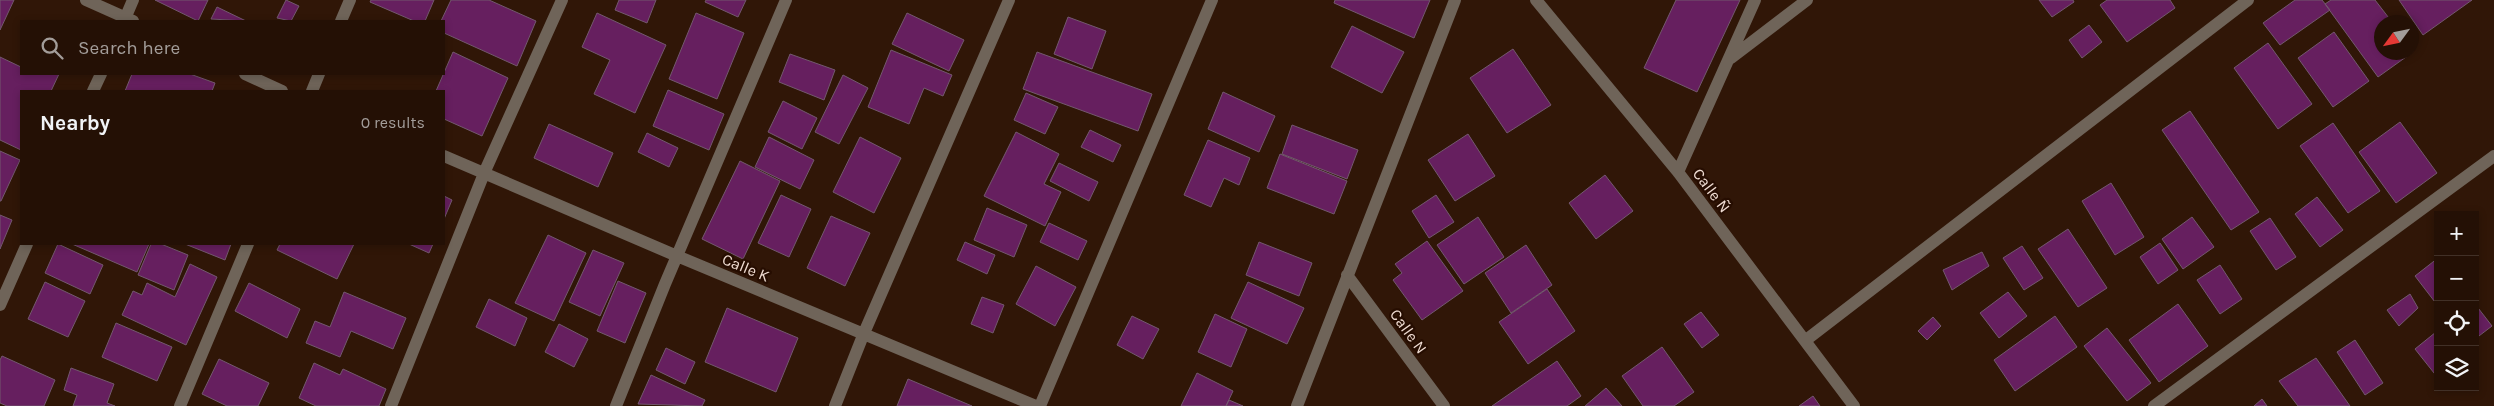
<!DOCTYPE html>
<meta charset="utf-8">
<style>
body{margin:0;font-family:Karla,sans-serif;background:#301e13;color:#f1f3f6}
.controls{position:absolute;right:15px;bottom:15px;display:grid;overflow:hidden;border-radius:0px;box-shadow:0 2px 8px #0003}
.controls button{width:45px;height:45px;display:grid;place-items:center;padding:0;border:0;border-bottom:1px solid #413027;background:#241005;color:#f1f3f6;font:25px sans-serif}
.compass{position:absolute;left:2374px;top:15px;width:45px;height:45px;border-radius:50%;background:#241005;box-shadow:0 2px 8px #0003;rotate:237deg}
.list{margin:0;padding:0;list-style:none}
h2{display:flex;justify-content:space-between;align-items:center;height:65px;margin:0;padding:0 20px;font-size:21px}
h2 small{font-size:16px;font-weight:400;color:#a39d9a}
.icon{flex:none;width:28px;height:28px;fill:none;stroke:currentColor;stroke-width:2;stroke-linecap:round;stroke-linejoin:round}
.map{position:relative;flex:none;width:2494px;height:406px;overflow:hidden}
.search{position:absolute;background:#241005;box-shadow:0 2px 8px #0003;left:20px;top:20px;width:425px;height:55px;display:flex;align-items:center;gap:12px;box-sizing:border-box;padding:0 18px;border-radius:0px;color:#a39d9a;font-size:19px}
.panel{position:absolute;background:#241005;box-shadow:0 2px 8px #0003;left:20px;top:90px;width:425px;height:155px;border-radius:0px}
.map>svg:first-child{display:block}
</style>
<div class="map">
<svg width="2494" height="406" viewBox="0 0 2494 406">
<rect width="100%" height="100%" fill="#301607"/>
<!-- building -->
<path fill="#661f5f" stroke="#73586e" d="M0 0H14L0 30Z
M155 0H208L198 21Z
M286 0 299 6 291 21 277 18Z
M371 0H434L425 21H414L370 2Z
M451 0H489L536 21 517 66 444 33V21H441Z
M619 0H656L647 23 615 10Z
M706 0H746L738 17 705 2Z
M1335 0H1430L1414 38 1334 3Z
M1676 0H1740L1697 92 1644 68Z
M2039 0H2073L2074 2 2052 17Z
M2107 0H2170L2175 8 2127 42 2100 5Z
M2295 0H2322L2330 10 2280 45 2263 23Z
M2331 0H2375L2392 22H2382V52H2412V50L2413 52 2378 77 2325 4Z
M2399 0H2472L2423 35Z
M217 7 246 21 211 19Z
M597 13 666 45 635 113 594 94 610 60 582 47Z
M696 13 744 33 717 99 669 79Z
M907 13 964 40 949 71 892 44Z
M1068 17 1106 31 1092 69 1054 54Z
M2089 25 2102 42 2082 58 2069 40Z
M1352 26 1404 52 1382 93 1331 67Z
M2334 32 2369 81 2333 107 2298 58Z
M2268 43 2312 104 2278 129 2234 68Z
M1513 49 1551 105 1507 133 1470 78Z
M891 50 952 75 943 96 924 88 909 124 868 107Z
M453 52 508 78 482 136 444 119V91H436Z
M1037 52 1152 94 1138 131 1023 89Z
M790 54 835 70 824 100 779 82Z
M0 57 21 67V74H59L51 91H21V150L0 140Z
M132 74H190L215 83 212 91H125Z
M843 75 868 88 839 144 815 132Z
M668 90 724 114 709 150 653 126Z
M1223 92 1275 116 1259 152 1208 129Z
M1026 93 1058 107 1045 134 1014 120Z
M783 101 817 118 802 149 768 132Z
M2190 111 2259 212 2231 230 2162 130Z
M2400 122 2437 173 2396 203 2359 152Z
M2333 123 2380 191 2348 213 2300 146Z
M549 124 613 153 598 187 534 158Z
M1292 125 1358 150 1347 179 1282 154Z
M1090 130 1121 145 1113 162 1081 147Z
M1016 132 1059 154 1044 184 1061 192 1045 226 984 196Z
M647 133 678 148 669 167 638 152Z
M1468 134 1495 176 1455 201 1428 160Z
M769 137 814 160 800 189 755 167Z
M860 137 901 158 874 213 833 192Z
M1208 140 1250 158 1239 185 1224 178 1211 207 1184 195Z
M0 151 20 160 1 201H0Z
M1280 154 1347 181 1334 214 1267 188Z
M740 161 780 181 743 259 702 239Z
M1059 163 1098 182 1089 201 1050 181Z
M1605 175 1633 211 1596 239 1569 203Z
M2111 183 2144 237 2115 255 2082 201Z
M781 195 811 209 789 257 758 243Z
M1436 195 1454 222 1429 238 1412 211Z
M444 196 452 200 444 219Z
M2317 197 2343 230 2320 247 2295 214Z
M987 208 1027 225 1014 257 974 240Z
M0 215 12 220 0 249Z
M831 216 870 233 845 286 807 268Z
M1478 217 1504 257 1464 284 1437 245Z
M2192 217 2214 247 2183 269 2162 239Z
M2270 218 2296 257 2276 270 2250 231Z
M1049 223 1087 241 1078 260 1040 242Z
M2068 229 2107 288 2078 307 2038 249Z
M548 235 586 253 554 321 515 303Z
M1427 241 1463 291 1422 320 1393 280 1402 273 1395 264Z
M965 242 995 255 987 274 957 260Z
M1259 242 1312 263 1299 296 1246 275Z
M2160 243 2178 270 2158 284 2140 257Z
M58 244 103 265 90 294 45 273Z
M72 244H149L137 272Z
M151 244H161L188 255 174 290 138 275Z
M185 244H231L225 260Z
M280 244H354L337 279 277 250Z
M409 244H433L429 253Z
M1526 245 1552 285 1511 313 1485 273Z
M2022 246 2043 278 2024 290 2003 258Z
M593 250 624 263 600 316 569 302Z
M1982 252 1989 266 1952 290 1943 270Z
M2438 258V306L2415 276Z
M190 264 217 277 186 345 122 315 133 291 142 295 147 283 175 297Z
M2220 265 2242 299 2220 314 2197 280Z
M1036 266 1076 287 1055 326 1016 304Z
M618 281 646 293 625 343 597 331Z
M45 282 85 301 68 337 28 319Z
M1248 282 1304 308 1287 344 1231 318Z
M249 283 300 309 287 338 235 311Z
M1547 289 1575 331 1528 364 1499 322Z
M344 292 406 318 393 349 351 331 340 357 306 343 315 321 330 327Z
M2008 292 2027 316 1999 338 1980 313Z
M2410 294 2418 308 2399 326 2387 310Z
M982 297 1004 305 993 333 971 324Z
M489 299 527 318 515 346 476 327Z
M2178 304 2208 346 2159 382 2129 340Z
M2475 304 2492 326 2475 339Z
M727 308 798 338 776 392 705 362Z
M1701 312 1719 335 1702 348 1684 324Z
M1215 314 1247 329 1231 367 1198 352Z
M1132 316 1159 329 1143 359 1117 345Z
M2055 316 2077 347 2015 391 1994 360Z
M1933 317 1941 326 1927 340 1918 331Z
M116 323 172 347 157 381 102 357Z
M559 324 588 339 574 367 545 352Z
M2107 328 2151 383 2127 401 2084 346Z
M2436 332 2438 334V378L2415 349Z
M2355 340 2383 383 2365 395 2337 352Z
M1662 347 1694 392 1674 406H1643L1622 376Z
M666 348 695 362 685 384 656 370Z
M2 356 55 380 44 406H7L0 403V360Z
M2316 358 2350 406H2298L2279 381Z
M219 359 269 383 258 406H227L202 394Z
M1557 361 1581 396 1567 406H1492Z
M314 363 340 375 343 369 386 389 379 406H316L299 398Z
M71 368 114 384 107 403 115 406H73L77 395 64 390Z
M1197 373 1233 391 1226 406H1181Z
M651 375 705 400 702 406 638 404Z
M908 379 972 406H897Z
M1606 388 1622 406H1585Z
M1813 396 1820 406H1799Z
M2262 399 2267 406H2254Z
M1229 400 1243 406H1226Z"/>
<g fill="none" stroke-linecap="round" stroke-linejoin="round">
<!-- minor -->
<path stroke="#6f6459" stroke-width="12" d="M86 0 133 21
M1536 0 1678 172 1854 406
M124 21 133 0
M341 21 350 0
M1731 58 1807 0
M245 74 282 91
M93 91 101 74
M312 91 319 74
M444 156 677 256 1036 406
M1678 172 1755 0
M1347 275 1444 406
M0 305 27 244
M1806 340 2248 0
M180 406 248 244
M391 406 485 171 562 0
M616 406 665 284 786 0
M835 406 864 333 1009 0
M1040 406 1212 0
M1297 406 1455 0
M2154 406 2494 156"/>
</g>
<g text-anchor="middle" stroke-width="4.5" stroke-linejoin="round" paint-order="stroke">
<!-- street labels -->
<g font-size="16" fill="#f0ddd3" stroke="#260d01">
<text transform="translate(1712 190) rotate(53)" y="6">Calle Ñ</text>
<text transform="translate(746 267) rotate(22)" y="6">Calle K</text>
<text transform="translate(1409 331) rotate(54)" y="6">Calle N</text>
</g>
</g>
</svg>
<div class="controls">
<button>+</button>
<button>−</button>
<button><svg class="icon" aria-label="locate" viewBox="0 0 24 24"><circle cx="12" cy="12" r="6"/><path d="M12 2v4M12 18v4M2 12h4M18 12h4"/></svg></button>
<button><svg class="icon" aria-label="layers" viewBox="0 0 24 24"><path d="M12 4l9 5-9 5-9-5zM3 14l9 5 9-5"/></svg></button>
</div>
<svg class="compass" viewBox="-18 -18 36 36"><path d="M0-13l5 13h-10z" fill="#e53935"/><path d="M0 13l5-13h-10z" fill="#a39d9a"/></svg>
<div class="search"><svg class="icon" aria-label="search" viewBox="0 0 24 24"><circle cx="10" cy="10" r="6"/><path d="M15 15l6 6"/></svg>Search here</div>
<section class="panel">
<h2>Nearby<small>0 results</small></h2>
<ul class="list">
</ul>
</section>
</div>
